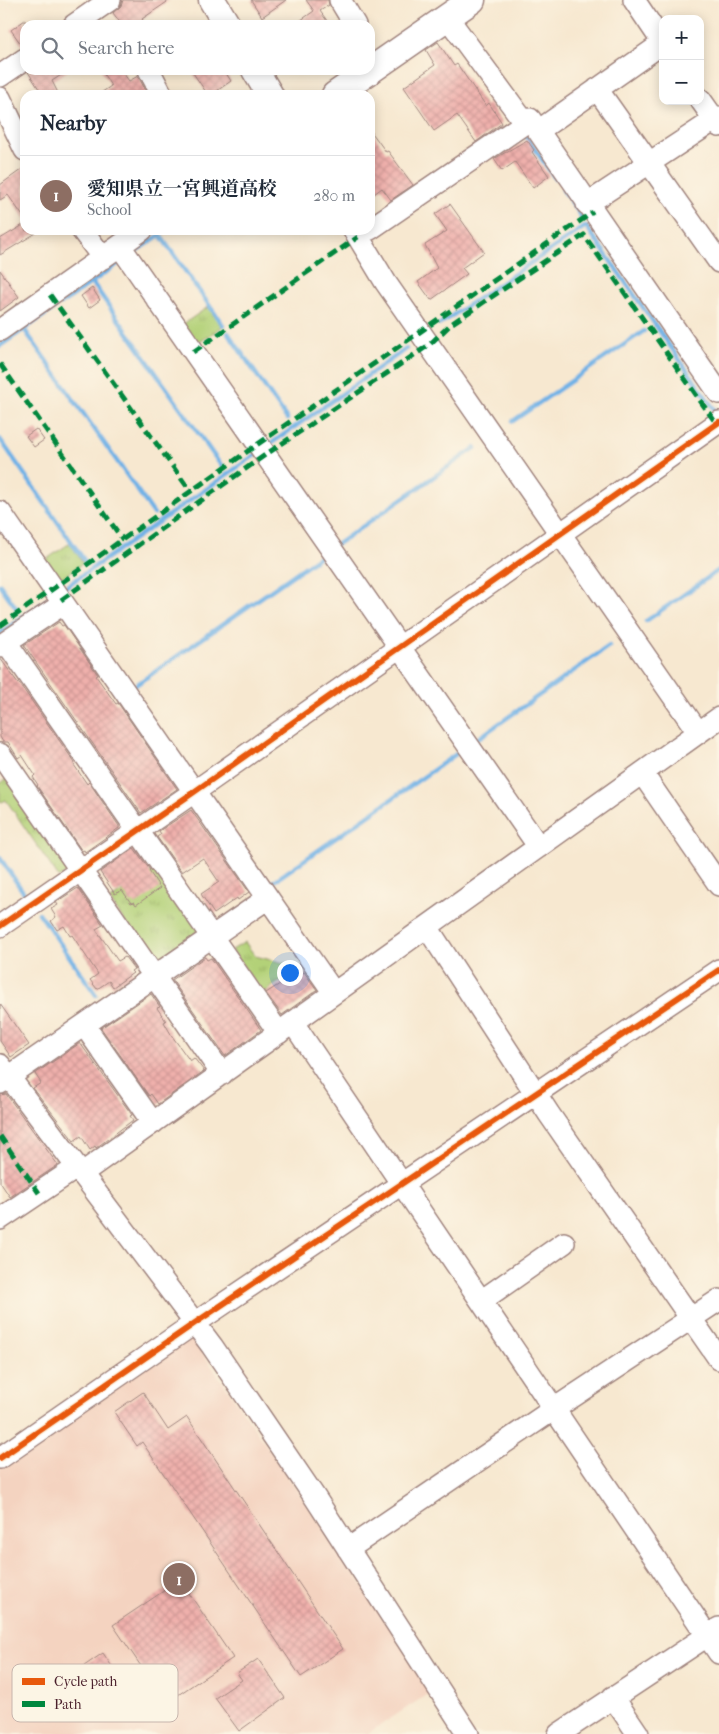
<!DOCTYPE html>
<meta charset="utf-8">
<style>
body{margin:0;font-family:"IM FELL French Canon","Noto Serif JP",serif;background:#f6f6f7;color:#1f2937}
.controls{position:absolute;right:15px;top:15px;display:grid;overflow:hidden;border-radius:10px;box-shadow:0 2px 12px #0003}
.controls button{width:45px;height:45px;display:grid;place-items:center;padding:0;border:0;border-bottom:1px solid #e0e1e3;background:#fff;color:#1f2937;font:25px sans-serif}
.you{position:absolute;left:289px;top:972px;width:18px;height:18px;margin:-12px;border:4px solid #fff;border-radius:50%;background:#1a73e8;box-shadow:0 0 0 8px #1a73e833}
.badge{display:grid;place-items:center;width:32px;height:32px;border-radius:50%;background:#b5179e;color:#fff;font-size:16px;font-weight:700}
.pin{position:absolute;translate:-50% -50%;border:2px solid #fff;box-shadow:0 1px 5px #0006}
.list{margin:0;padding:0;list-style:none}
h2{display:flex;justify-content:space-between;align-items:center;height:65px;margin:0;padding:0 20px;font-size:21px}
h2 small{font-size:16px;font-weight:400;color:#747a83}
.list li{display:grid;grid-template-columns:32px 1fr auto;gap:15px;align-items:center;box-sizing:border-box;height:80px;padding:0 20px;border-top:1px solid #e0e1e3}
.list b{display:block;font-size:19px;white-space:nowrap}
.list p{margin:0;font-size:16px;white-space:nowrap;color:#747a83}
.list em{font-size:16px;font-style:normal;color:#747a83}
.icon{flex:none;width:28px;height:28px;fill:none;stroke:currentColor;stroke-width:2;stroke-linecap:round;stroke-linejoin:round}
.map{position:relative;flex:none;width:719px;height:1734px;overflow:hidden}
.search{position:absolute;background:#fff;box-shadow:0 2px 12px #0003;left:20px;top:20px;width:355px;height:55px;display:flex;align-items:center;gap:12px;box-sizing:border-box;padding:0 18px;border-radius:15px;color:#747a83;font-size:19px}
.panel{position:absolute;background:#fff;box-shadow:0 2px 12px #0003;left:20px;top:90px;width:355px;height:145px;border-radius:15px}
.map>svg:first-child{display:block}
</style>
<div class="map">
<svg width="719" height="1734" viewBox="0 0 719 1734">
<defs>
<pattern id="grass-tufts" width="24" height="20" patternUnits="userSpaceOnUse" patternTransform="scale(1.25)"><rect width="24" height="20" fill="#b3d178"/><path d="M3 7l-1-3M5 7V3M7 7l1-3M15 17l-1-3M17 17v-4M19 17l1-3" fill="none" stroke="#9bb368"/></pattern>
<pattern id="building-cross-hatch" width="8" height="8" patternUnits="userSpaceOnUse" patternTransform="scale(1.25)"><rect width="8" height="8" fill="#efb0ac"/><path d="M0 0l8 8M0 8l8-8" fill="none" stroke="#ce9794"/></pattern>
</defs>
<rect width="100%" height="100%" fill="#fcf5e5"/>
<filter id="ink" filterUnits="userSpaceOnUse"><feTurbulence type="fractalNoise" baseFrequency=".02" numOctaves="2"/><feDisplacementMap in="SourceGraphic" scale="10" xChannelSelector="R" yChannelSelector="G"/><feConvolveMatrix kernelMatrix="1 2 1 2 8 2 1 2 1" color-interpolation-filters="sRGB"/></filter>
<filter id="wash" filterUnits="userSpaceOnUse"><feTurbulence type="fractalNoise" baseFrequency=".0096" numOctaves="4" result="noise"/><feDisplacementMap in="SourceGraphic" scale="20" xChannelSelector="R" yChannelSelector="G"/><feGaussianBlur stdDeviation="1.12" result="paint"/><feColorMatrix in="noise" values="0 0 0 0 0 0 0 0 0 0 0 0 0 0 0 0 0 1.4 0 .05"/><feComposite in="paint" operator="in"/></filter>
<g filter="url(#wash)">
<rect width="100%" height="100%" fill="#f7e8d0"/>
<!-- built -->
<path fill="#f4d3c0" d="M191 1336 434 1690 367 1734H0V1468Z"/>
<!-- grass -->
<path fill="url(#grass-tufts)" stroke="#7e7852" d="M208 307 222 327 195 345 182 325Z
M70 543 83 563 55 583 41 563Z
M9 777 73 869 59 878 6 800 0 803V783Z
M157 868 200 931 153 963 110 900Z
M245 942 255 956 300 967 262 994 232 950Z"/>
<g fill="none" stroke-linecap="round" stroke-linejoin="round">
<!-- stream -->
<path stroke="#72b2e6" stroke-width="4.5" d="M523 132 555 178
M563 190 580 214 581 218
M133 253 160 235 223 325
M92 282 222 467
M61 304 122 261
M440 324 586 226 719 416
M24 329 154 514
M228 333 287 419
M0 346 55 308
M513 421 644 331
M0 439 86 563
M266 447 406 349
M336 545 475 448
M0 585 17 609
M61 590 258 453
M646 621 719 570
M0 633 53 596
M133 687 326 552
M473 742 609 646
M0 858 26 896
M267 886 462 750
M39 913 96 995"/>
</g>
<g id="blocks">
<!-- building -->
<path fill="url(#building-cross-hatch)" d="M123 0H170L142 19 146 25H122L113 13 121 6Z
M251 0H286L262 17Z
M306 0H328L329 5 320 11 330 25H294L314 11Z
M25 20V47H23L11 30Z
M438 42 454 66 457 64 486 106 489 103 502 123 476 142 457 115 434 131 404 87 435 65 426 50Z
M31 70H69L52 81 59 95H43L28 72Z
M101 70H121L129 81 138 76 148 95H98L111 86Z
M191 70H224L231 81 211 95H208Z
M370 130 386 152 388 151 413 185 391 200 382 188 370 197Z
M527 140 534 150 532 152 549 176 533 188 515 162 502 171 494 159Z
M25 167V219L8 195 0 200V185Z
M450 204 484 252 462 268 467 274 431 300 418 282 437 268 425 245 447 231 435 214Z
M25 224V230H41L0 255V239Z
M0 270 19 297 0 311Z
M92 288 100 300 89 308 81 296Z
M36 429 44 440 34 447 26 436Z
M59 622 62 626 64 625 98 675 96 676 116 704 118 703 177 789 141 813 24 645Z
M0 658 18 683H19L75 763 74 765 87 784 89 782 119 826V828L85 852 84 850 82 851 37 786 38 785 33 777 35 775 22 755 18 758 8 742H3L0 737Z
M191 810 249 892 238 900 237 898 214 914 201 894 219 882 203 858 182 872 157 837 161 834 159 831Z
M134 848 150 870 149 871 160 888 136 905 134 902 131 903 122 890 115 894 100 872Z
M78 888 103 925 96 929 97 931 118 961 125 957 134 969 131 971 133 973 113 987 109 981 97 989 90 980 98 974 72 935 70 936 64 926 57 930 51 921 56 917 51 909 58 905 56 902Z
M205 957 207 960 211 958 261 1030 225 1056 172 980Z
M304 972 317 990 282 1015 266 993 286 980 288 983Z
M151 994 160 1007 157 1008 166 1021 164 1022 172 1036 190 1061 194 1058 204 1071 158 1104 151 1094 149 1096 101 1028Z
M0 1004 29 1045 11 1057 0 1041Z
M80 1043 132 1115 130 1116 133 1120 96 1148 95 1146 90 1150 81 1136 74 1141 33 1088 41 1083 35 1074Z
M6 1094 58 1165 10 1197 0 1182V1095Z
M143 1392 168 1430 187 1417 343 1649 301 1677 142 1442 137 1446 114 1412Z
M180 1580 233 1658 166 1703 113 1625Z
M103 1653 121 1680 73 1713 55 1686Z
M258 1659 285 1698 239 1731 215 1698 242 1680 237 1673Z"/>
</g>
</g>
<g filter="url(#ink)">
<use href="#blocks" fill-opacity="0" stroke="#a0847e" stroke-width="1"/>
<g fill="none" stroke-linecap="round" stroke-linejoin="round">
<defs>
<path id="minor" d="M340 0 355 25
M447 17 525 123 530 119 719 393
M74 25 110 0
M149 70 162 95
M0 76 25 59
M597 89 719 262
M0 98 25 150
M700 99 719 126
M538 131 663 43 634 0
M587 204 719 117
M370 229 525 123
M82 230 103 258
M354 230 386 283 698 732
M120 246 539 847
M0 330 142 230
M0 512 334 993
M6 642 279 1033
M0 646 63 604
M0 754 222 1074
M642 773 719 885
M0 926 194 792 719 422
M427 927 549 1114 719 1359
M293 1023 719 1653
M84 1025 153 1123
M0 1065 212 1346 314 1496 468 1734
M0 1083 268 898
M81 1174 719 718
M0 1219 76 1168
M481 1301 564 1243
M0 1458 195 1323 719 970
M348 1549 554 1409 719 1300
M613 1697 638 1734
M559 1734 719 1628"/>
<path id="major" d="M212 0 227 25
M255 70 270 95
M335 95 472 0"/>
</defs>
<!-- minor casing -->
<use href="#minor" stroke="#a0847e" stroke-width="24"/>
<!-- major casing -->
<use href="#major" stroke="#a0847e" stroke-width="29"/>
<!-- minor -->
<use href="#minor" stroke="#fff" stroke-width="21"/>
<!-- major -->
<use href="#major" stroke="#fff" stroke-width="26"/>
<!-- quiet -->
<path stroke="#00873e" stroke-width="5" stroke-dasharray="10 5" stroke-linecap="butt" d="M50 295 191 492
M193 352 358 237
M0 364 123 540
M61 600 265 455 429 345 451 324 584 235 718 426
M0 626 258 444 593 212
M0 1136 39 1193"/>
<defs>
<path id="cycleway" d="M0 926 194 792 719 422
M0 1458 195 1323 719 970"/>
</defs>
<!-- cycleway casing -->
<use href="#cycleway" stroke="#fcf5e5" stroke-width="9"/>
<!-- cycleway -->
<use href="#cycleway" stroke="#e8590c" stroke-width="6"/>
</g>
</g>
<!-- legend -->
<rect x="12" y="1664" width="166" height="58" rx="8" fill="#fcf5e5" stroke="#c7b5ad" stroke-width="1"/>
<rect x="22" y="1678" width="23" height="7" fill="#e8590c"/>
<rect x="22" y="1701" width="23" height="6" fill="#00873e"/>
<g font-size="14" fill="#4a1f2b">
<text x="54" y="1686">Cycle path</text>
<text x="54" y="1709">Path</text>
</g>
</svg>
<div class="controls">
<button>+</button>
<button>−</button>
</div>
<div class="you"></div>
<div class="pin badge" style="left:179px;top:1579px;background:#8d6e63">1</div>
<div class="search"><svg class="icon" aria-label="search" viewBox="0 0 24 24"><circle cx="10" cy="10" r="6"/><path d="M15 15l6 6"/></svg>Search here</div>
<section class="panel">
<h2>Nearby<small></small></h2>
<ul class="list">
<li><span class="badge" style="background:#8d6e63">1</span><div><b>愛知県立一宮興道高校</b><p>School</p></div><em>280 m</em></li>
</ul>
</section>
</div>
